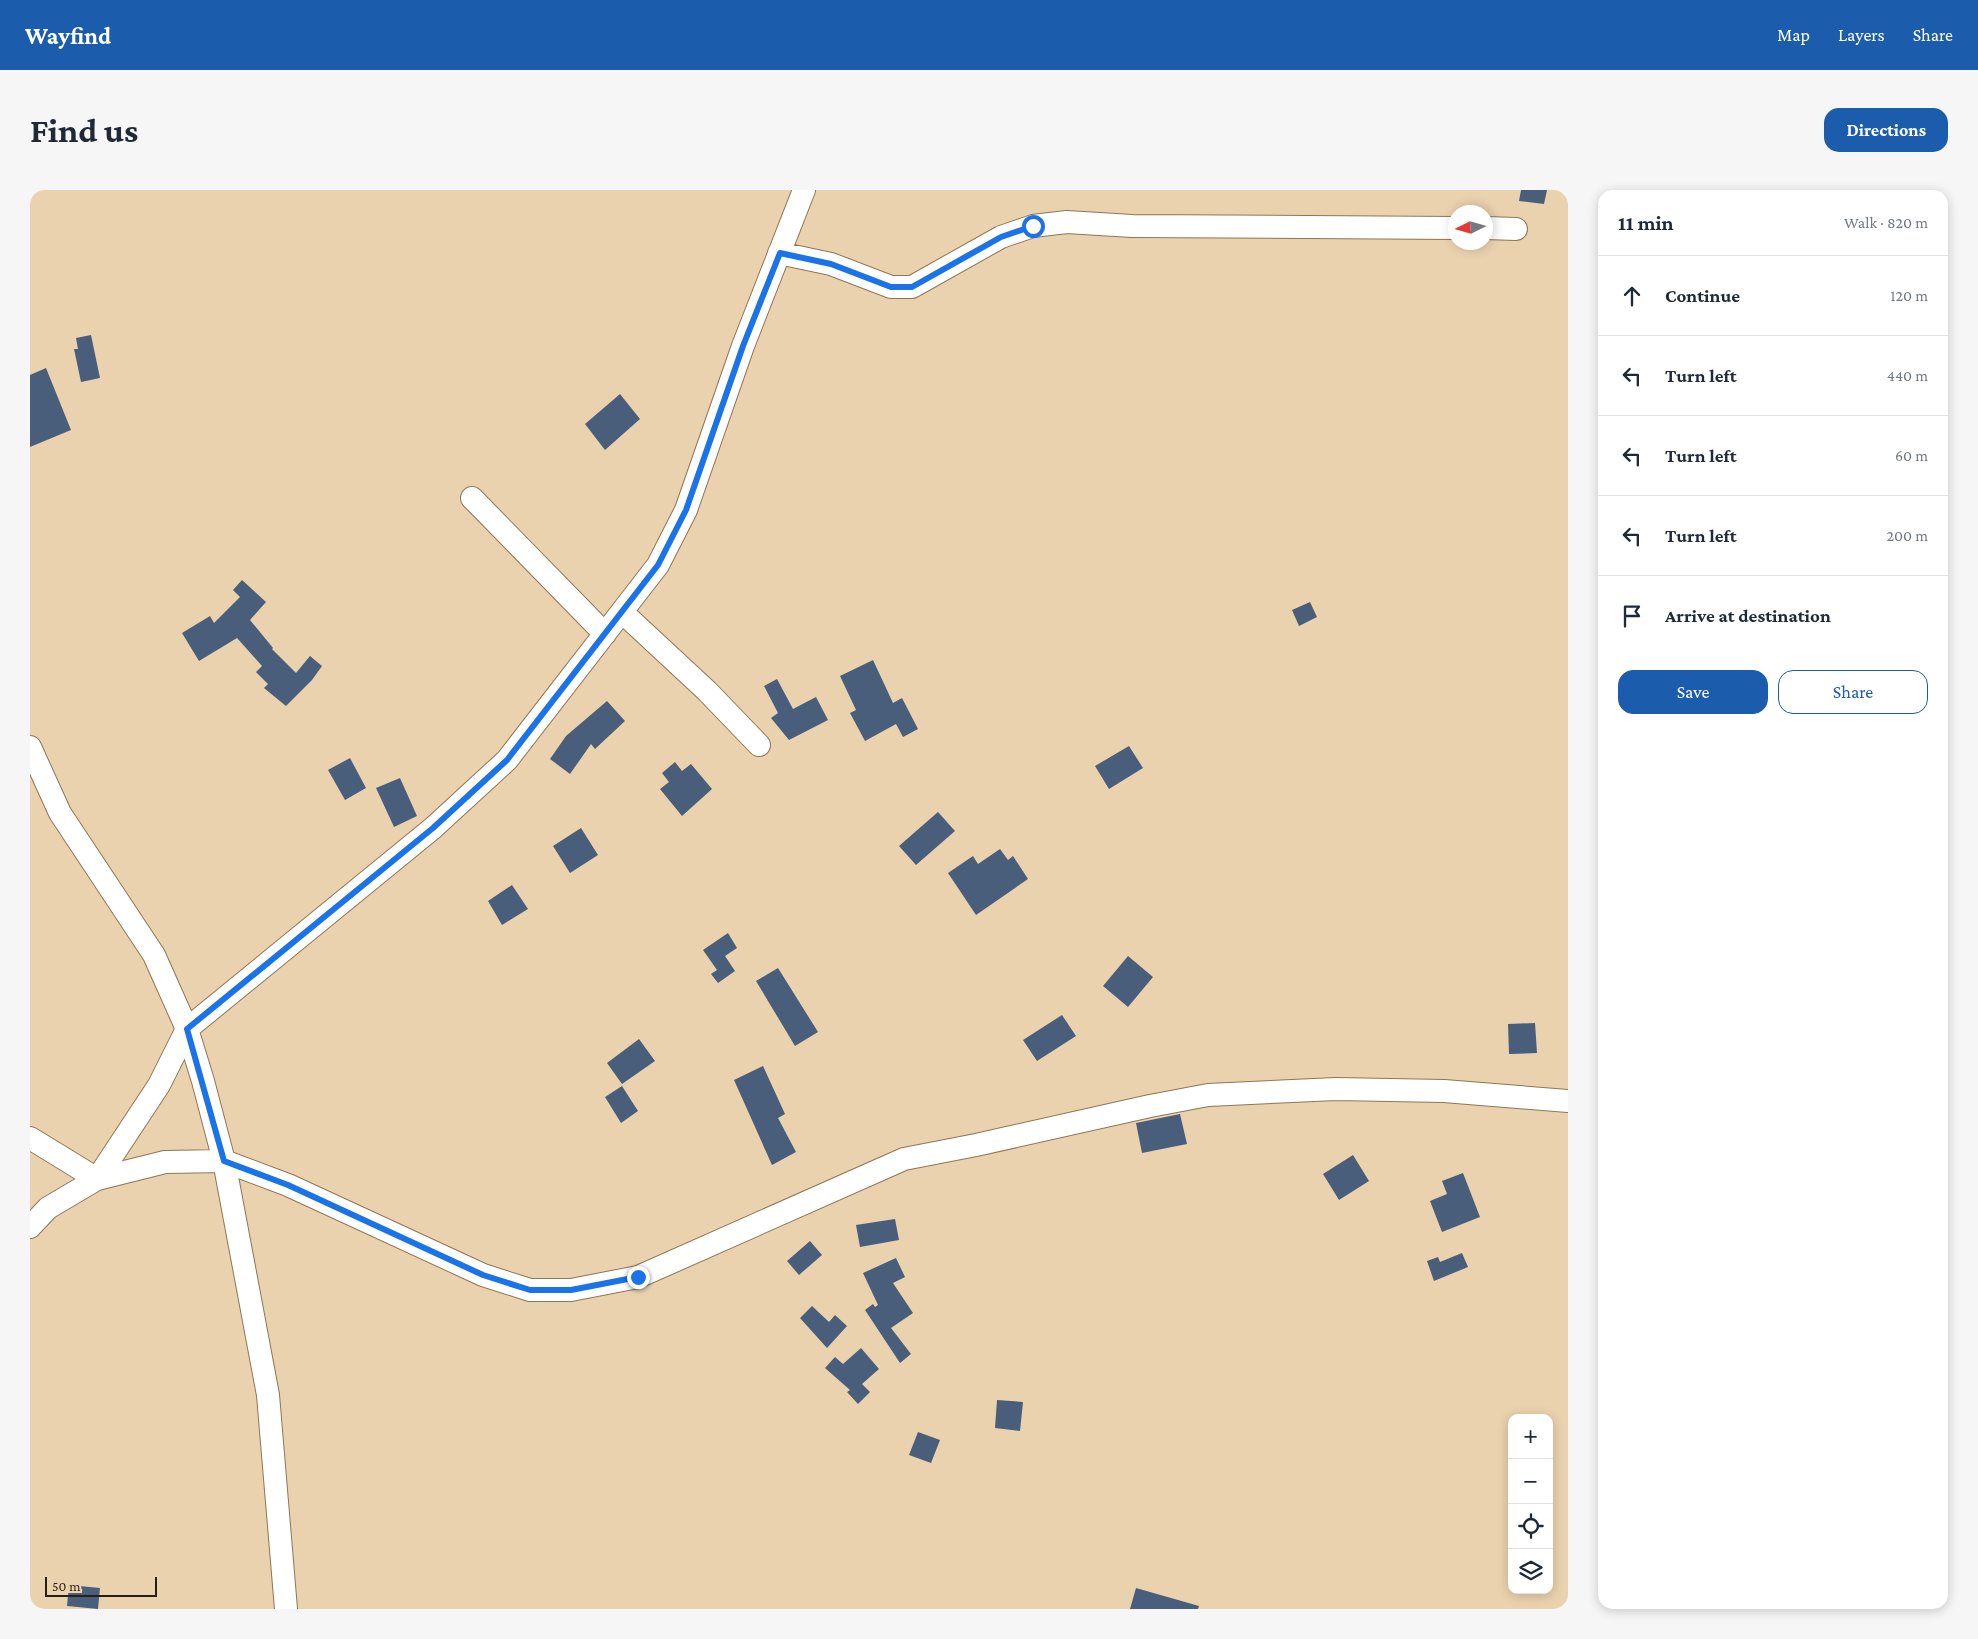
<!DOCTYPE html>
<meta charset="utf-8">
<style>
body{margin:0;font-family:"Crimson Pro",serif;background:#f6f6f7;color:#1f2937}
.controls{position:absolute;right:15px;bottom:15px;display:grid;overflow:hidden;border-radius:10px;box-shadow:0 2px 12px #0003}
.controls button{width:45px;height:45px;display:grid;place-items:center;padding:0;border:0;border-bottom:1px solid #e0e1e3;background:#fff;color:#1f2937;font:25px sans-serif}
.compass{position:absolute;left:1418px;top:15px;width:45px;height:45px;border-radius:50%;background:#fff;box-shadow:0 2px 12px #0003;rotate:265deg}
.scale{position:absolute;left:15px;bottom:12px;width:112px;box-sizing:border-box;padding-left:5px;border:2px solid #281e11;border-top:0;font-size:14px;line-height:18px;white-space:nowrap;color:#281e11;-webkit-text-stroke:4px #ebd2af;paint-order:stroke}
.stop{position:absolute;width:15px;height:15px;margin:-11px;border:4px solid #1a73e8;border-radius:50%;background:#fff}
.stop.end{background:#1a73e8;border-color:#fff;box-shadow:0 1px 5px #0008}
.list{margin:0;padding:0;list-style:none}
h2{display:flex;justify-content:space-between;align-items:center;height:65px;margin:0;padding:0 20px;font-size:21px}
h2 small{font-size:16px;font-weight:400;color:#747a83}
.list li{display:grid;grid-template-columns:32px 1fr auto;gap:15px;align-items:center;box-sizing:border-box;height:80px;padding:0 20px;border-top:1px solid #e0e1e3}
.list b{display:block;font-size:19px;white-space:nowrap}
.list em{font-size:16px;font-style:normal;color:#747a83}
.actions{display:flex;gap:10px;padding:15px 20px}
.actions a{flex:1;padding:11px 0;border:1px solid #1b5cac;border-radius:15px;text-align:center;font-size:18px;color:#1b5cac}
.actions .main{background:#1b5cac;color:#fff}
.icon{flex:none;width:28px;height:28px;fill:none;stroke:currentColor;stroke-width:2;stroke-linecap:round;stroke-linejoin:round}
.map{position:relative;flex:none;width:1538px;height:1419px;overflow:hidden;border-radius:15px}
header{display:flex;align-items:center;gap:30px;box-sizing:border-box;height:70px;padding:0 25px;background:#1b5cac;color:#fff}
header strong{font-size:24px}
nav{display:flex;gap:28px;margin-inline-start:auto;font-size:18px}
.intro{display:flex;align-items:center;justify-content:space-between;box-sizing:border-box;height:120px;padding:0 30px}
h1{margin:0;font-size:35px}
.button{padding:12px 22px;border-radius:15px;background:#1b5cac;color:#fff;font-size:18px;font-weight:700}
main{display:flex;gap:30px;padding:0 30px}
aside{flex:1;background:#fff;border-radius:15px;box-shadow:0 2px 12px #0003}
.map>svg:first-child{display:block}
</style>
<header>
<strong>Wayfind</strong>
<nav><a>Map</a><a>Layers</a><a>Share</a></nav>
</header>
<div class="intro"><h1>Find us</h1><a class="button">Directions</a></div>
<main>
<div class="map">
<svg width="1538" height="1419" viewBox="0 0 1538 1419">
<rect width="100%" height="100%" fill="#ebd2af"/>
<!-- building -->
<path fill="#485e7b" d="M1491 0H1517L1514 14 1489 11Z
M61 145 70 188 51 192 44 159H48L46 148Z
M16 178 41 240 0 257V185Z
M590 204 610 229 575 260 555 234Z
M212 390 236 412 220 430 243 458 242 459 266 483 280 466 292 476 282 490 256 516 234 498 238 494 226 482 232 476 207 448 169 471 152 443 180 426 184 433 210 407 203 400Z
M1280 412 1287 427 1269 436 1262 420Z
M843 470 863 513 872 508 888 539 873 547 866 534 835 551 820 523 826 520 810 486Z
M747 489 763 519 786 507 798 530 759 550 741 528 748 523 734 496Z
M577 511 595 531 565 559 561 554 540 584 520 569 536 546Z
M1099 556 1113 578 1079 599 1065 576Z
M320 568 336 598 315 610 298 580Z
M645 572 652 581 661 574 682 599 652 626 630 599 639 592 632 583Z
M370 588 387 626 364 637 346 598Z
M908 622 925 641 886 675 869 656Z
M551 638 568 665 540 683 523 656Z
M970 659 978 670 983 666 998 689 946 725 918 683 943 666 948 674Z
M482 695 498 719 472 735 458 711Z
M698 743 707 758 695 766 705 781 688 793 681 784 687 780 673 760Z
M1098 766 1123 787 1098 817 1073 796Z
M748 778 788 842 765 856 726 791Z
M1032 825 1046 846 1007 871 993 850Z
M1505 833 1507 863 1479 864 1478 834Z
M609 849 625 871 592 894 577 873Z
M733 876 755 924 748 928 766 962 742 975 704 890Z
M592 896 608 921 591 933 575 907Z
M1150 924 1157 954 1112 963 1106 933Z
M1323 965 1339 991 1309 1010 1293 984Z
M1433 983 1450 1027 1412 1042 1400 1011 1417 1004 1412 991Z
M865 1029 869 1050 830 1057 826 1035Z
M780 1051 792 1065 769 1085 757 1071Z
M1432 1063 1438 1077 1404 1091 1397 1071 1408 1067 1410 1072Z
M866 1068 875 1087 863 1093 883 1123 861 1138 881 1164 870 1173 835 1120 843 1114 845 1117 848 1115 833 1083Z
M782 1116 799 1132 805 1125 817 1136 797 1158 770 1128Z
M831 1158 849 1179 832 1194 840 1202 828 1214 817 1202 820 1200 795 1178 805 1167 813 1174Z
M967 1210 993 1212 990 1241 965 1238Z
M888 1242 910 1250 901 1273 879 1265Z
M39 1395 70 1398 68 1419 37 1416Z
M1106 1398 1169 1416 1168 1419H1100Z"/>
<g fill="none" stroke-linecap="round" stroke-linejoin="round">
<defs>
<path id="minor" d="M1456 38 1486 39
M749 63 801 74 861 97H882L971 47 1003 36 1037 32 1102 36 1426 38
M442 308 575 444
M592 422 677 501 729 555
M0 557 30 623 124 765 157 839 173 891 194 971 238 1205 256 1419
M0 948 67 989
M67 989 129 895 157 839 403 638 477 570 628 375 656 320 713 156 774 0
M0 1037 18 1018 67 989 135 972 194 971 258 995 453 1085 500 1100H541L608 1087 874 969 946 955 1120 916 1178 905 1306 899 1414 901 1538 911"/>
</defs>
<!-- minor casing -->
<use href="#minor" stroke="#8d7656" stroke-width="24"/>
<!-- minor -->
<use href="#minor" stroke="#fff" stroke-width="22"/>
</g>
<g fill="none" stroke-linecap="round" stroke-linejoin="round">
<!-- route -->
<path stroke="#1a73e8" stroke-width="6" d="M608 1087 541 1100H500L453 1085 258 995 194 971 157 839 403 638 477 570 628 375 656 320 713 156 750 63 801 74 861 97H882L971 47 1003 36"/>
</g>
</svg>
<div class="controls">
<button>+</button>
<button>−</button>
<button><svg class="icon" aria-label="locate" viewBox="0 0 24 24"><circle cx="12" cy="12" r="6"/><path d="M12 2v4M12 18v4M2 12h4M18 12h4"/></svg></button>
<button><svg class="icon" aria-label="layers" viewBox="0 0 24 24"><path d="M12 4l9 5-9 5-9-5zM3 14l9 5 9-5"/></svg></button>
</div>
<svg class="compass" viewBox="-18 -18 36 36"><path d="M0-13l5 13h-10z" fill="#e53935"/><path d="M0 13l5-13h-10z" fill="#747a83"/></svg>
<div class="scale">50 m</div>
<div class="stop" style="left:1003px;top:36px"></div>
<div class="stop end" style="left:608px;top:1087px"></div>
</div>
<aside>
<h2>11 min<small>Walk · 820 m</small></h2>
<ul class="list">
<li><svg class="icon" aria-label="ahead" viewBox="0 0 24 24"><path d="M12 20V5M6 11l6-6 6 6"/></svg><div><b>Continue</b></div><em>120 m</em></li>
<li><svg class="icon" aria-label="left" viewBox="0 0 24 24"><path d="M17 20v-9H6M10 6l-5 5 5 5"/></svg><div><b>Turn left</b></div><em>440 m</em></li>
<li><svg class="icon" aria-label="left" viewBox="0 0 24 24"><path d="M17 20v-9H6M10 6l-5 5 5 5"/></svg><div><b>Turn left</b></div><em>60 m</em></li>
<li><svg class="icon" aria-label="left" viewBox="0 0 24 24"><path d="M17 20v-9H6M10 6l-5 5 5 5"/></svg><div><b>Turn left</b></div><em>200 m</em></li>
<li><svg class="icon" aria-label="arrive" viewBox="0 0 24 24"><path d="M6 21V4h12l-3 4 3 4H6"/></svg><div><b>Arrive at destination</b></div></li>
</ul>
<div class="actions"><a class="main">Save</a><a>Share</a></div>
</aside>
</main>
